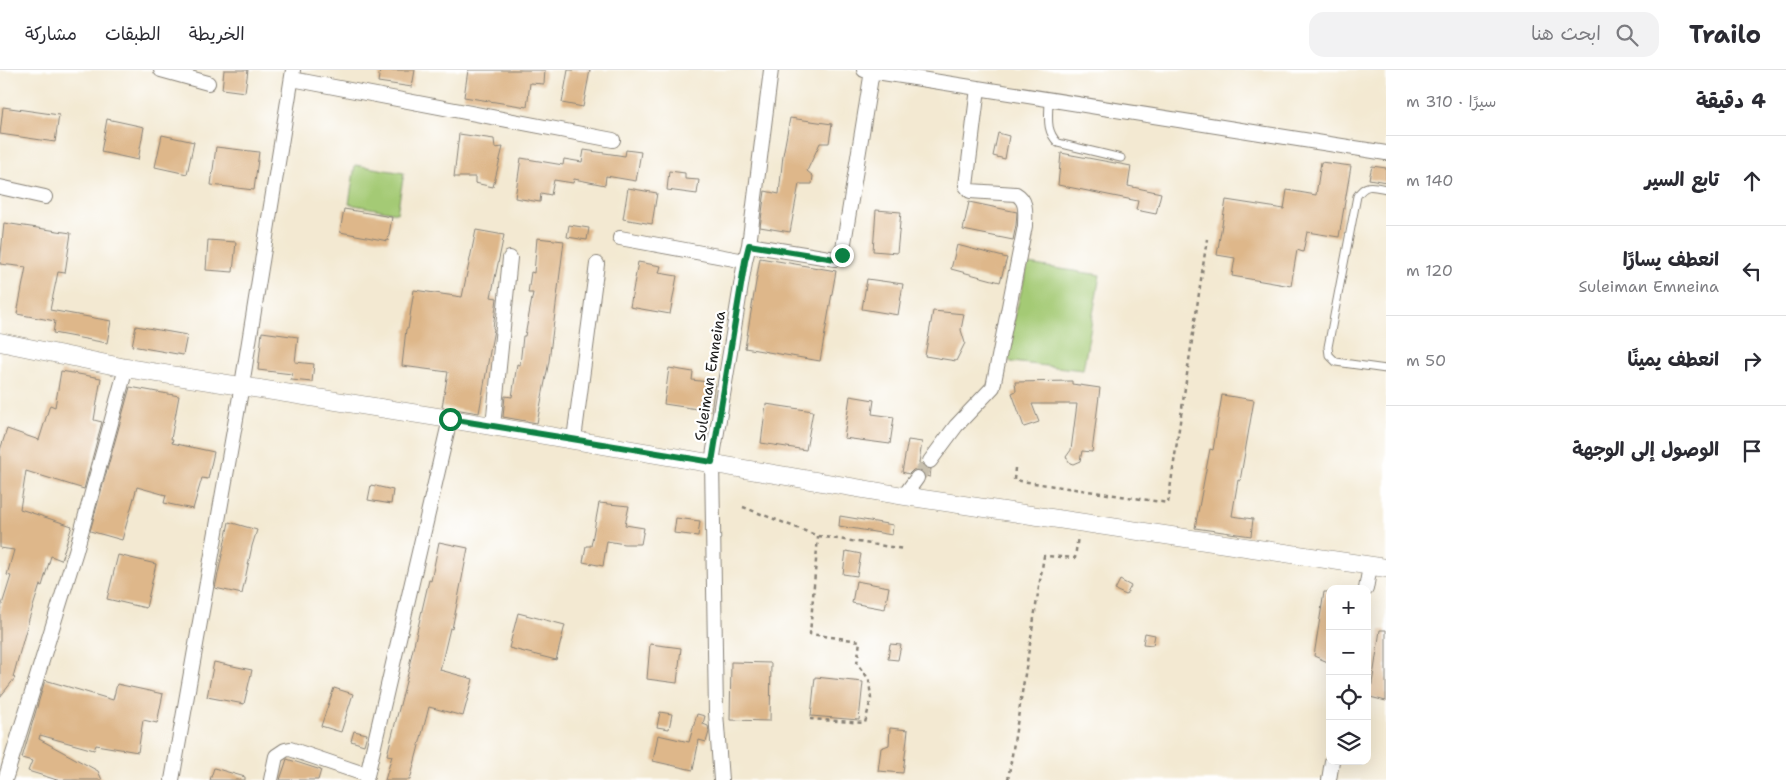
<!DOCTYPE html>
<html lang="ar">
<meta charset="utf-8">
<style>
body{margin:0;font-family:"Shantell Sans","Playpen Sans Arabic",sans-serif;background:#f2f2f3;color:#2b2b33;direction:rtl}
.controls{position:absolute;right:15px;bottom:15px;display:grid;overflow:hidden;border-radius:10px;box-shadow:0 5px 20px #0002}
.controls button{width:45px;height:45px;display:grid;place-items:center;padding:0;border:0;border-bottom:1px solid #e1e1e2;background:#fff;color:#2b2b33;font:25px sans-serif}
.stop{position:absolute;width:15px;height:15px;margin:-11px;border:4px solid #0b8043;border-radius:50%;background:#fff}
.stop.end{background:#0b8043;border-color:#fff;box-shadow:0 1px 5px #0008}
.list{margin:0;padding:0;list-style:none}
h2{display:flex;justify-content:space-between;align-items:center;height:65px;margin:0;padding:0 20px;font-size:21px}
h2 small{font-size:16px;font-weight:400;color:#7c7c81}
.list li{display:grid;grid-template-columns:32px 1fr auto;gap:15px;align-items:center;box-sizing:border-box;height:90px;padding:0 20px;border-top:1px solid #e1e1e2}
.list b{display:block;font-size:19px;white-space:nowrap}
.list p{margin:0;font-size:16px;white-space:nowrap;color:#7c7c81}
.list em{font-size:16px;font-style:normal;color:#7c7c81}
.icon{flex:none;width:28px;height:28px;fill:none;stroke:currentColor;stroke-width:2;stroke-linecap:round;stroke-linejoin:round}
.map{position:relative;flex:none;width:1386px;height:710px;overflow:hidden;direction:ltr}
header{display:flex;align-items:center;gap:30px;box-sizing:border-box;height:70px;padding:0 25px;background:#fff;border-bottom:1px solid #e1e1e2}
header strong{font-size:24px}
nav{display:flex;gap:28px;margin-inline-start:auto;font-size:18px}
.search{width:350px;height:45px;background:#f2f2f3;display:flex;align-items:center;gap:12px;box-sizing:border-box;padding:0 18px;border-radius:15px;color:#7c7c81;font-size:19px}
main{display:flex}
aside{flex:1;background:#fff}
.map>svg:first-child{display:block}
</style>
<header>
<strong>Trailo</strong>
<div class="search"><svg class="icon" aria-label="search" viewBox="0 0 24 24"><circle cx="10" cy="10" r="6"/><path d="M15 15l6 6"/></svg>ابحث هنا</div>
<nav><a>الخريطة</a><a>الطبقات</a><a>مشاركة</a></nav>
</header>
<main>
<aside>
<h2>4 دقيقة<small>سيرًا · 310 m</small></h2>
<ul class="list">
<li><svg class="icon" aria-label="ahead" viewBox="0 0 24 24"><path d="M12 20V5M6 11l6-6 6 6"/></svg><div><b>تابع السير</b></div><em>140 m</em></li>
<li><svg class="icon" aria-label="left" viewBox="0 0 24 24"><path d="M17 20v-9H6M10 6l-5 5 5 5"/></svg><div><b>انعطف يسارًا</b><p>Suleiman Emneina</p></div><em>120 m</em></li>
<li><svg class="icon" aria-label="right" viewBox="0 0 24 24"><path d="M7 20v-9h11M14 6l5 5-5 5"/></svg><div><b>انعطف يمينًا</b></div><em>50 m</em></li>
<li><svg class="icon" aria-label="arrive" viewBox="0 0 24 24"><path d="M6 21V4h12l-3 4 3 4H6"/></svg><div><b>الوصول إلى الوجهة</b></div></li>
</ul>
</aside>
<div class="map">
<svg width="1386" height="710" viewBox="0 0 1386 710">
<rect width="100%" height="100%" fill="#fff"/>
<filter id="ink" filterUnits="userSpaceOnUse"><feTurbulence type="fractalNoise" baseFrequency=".02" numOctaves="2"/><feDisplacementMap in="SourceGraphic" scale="10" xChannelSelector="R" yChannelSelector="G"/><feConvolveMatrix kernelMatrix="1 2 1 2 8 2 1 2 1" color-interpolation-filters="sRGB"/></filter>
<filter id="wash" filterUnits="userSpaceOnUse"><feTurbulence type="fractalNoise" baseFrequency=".0096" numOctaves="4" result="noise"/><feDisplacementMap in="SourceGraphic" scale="20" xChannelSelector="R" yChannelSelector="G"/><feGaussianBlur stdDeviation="1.12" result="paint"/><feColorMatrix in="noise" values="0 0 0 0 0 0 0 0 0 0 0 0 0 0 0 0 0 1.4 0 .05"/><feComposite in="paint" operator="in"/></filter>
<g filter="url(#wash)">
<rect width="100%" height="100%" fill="#f3e9d2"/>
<!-- green -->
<path fill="#a4ca75" stroke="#607348" d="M355 95 404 103 397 143 349 134Z
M1028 194 1100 205 1083 300 1011 292 1005 286Z"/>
<g id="blocks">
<!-- building -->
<path fill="#deb78a" d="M224 0H248L245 22 222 19Z
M380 0H415L412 17 378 12Z
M468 0H545L544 14 530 13 527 37 464 27Z
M568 0H590L583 37 562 33Z
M3 37 59 45 55 72 0 64Z
M790 48 832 54 829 73H820L807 101 813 106 812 114H799L790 162 760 157 765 121 779 124 783 85Z
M107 49 144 57 138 90 101 82Z
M998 63 1009 66 1005 89 993 86Z
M459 64 494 69 495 78 503 77 493 117 475 113V107H454Z
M162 65 194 72 187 104 155 97Z
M216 77 259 82 254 120 211 115Z
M584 80 625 86 626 80 641 82 636 111 606 106 605 115 574 109 573 113 554 110 551 125 541 123 540 132 515 128 521 88 563 95 564 89 582 92Z
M1061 83 1131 96 1128 116 1161 123 1156 144 1136 140 1138 131 1058 115Z
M1321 92 1351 96 1339 167 1307 162 1303 182 1297 180 1291 216 1232 206 1235 188 1217 185 1226 130 1284 139 1287 120 1316 125Z
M1372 96 1386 98V112L1369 109Z
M669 101 685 103V109L699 110 697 124 667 120Z
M628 118 657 123 652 154 623 149Z
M969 132 1017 142 1016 155 1013 170 963 160Z
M344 139 392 147 388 171 340 162Z
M876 140 901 142 897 183 873 181Z
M4 153 71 163 65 203 58 202 50 240 111 251 107 273 53 263 55 251 17 244 26 197 0 194Z
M569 155 589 158 587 170 567 167Z
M476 160 504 165 491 227 497 228 493 258 494 259 479 343 442 337 448 302 402 296 406 259H408L414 220 462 227Z
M537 168 564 171 549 291 537 353 503 347 505 326 512 327 517 294 520 295 523 266H525L533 223H528L531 202 534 203Z
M208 170 236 172 233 202 206 200Z
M957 175 1007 188 1000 212 951 199Z
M760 188 836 201 820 291 745 278Z
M638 192 661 196 659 203 677 206 670 244 630 237Z
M867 209 903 214 898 245 862 239Z
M933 241 964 244 961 260 965 273 956 291 925 286Z
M136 256 187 265 183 285 132 276Z
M262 262 298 267 295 292 314 294 312 312 291 310 292 304 258 300Z
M669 298 693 302 692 310 715 313 711 341 664 334Z
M61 301 101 308 94 350 102 352 84 419 26 401 20 439 72 456 61 490 51 486 42 516 40 515 29 549 13 607 15 608 0 627V541L11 506 7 505 14 480 0 478V380L7 359 39 370 50 335 55 337Z
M1072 311V314L1100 318 1092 382 1082 381 1080 391 1073 394 1070 393 1066 387 1071 380 1077 334H1032L1039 352 1024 357 1012 323 1016 321 1015 312Z
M130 317 179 326 171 369H173L172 373 214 382 208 409 202 408 193 439 164 433 166 425 137 417 122 470 90 461Z
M1222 325 1254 330 1240 411 1238 410 1232 446 1253 449 1251 466 1195 458 1210 379 1213 380Z
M850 326 874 330 872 344 894 347 890 374 844 368Z
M766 334 813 341 806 380 761 373Z
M908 370 922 372 919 393 922 394 925 398 931 399 930 407 925 406 922 401 918 399 913 400 909 404 902 402Z
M371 415 393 420 391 434 368 430Z
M599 433 629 436 625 455 644 458 641 474H624L607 471 603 496 583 492 586 476H591Z
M840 446 893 455 892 465 839 456Z
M676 448 700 451 698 466 674 463Z
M229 452 257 460 252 476 242 524 215 518Z
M439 472 468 478 452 559 450 558 440 600 473 609 463 646 429 637 410 710H385L392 686 387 685 410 596H409L429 510 431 511Z
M846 481 861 484 857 506 843 504Z
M118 485 156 494 146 538 107 529Z
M1120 510 1131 516 1126 525 1115 520Z
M856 511 889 517 885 539 852 533Z
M1324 522H1330V593L1314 586Z
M518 543 565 555 556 590 509 578Z
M1380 560H1386V631L1370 627Z
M1145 563 1155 565 1153 575 1143 574Z
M650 574 681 578 677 613 647 609Z
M890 574 901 575 898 590 888 589Z
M214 592 252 600 244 634 207 627Z
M731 592 771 593 770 651 730 650Z
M815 607 863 612 859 650 811 646Z
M45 610 113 630 117 614 163 624 157 653 143 650 138 682 96 675 94 680 40 665 39 669 98 701 102 710H57L28 701 32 691 22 688Z
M334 618 353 624 341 662 321 656Z
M660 642 672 644 669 659 657 657Z
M697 644 705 646 703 654 708 656 709 662 706 672 699 670 693 700 653 691 658 665 689 672Z
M890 658 908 660 903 703 878 701 881 678 889 675Z
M354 661 367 664 364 675 351 671Z
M287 689 321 700 318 710H280Z
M214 698 245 707V710H210Z"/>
</g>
</g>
<g filter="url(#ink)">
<use href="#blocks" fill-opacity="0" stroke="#888277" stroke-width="1"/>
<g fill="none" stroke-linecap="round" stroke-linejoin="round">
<!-- minor-tunnel -->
<path stroke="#c8c0ae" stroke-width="14" stroke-dasharray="14 7" stroke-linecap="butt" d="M917 408 930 391"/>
<defs>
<path id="service" d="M1049 29C1049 47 1045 60 1058 73L1121 88
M1386 119C1372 116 1366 113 1357 126L1328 277 1329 285 1336 292 1386 299"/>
<path id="minor" d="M161 0 208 13
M864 0 1386 83
M292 9 613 70
M0 117 45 127
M620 168 745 191
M749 175 835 189 842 185 872 1
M493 356 510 188
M574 369 597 194
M930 391 956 356 993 317 1025 156C1025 144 1028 131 1016 124L970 121 966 116 978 18
M904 426 917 408
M1366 519 1370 496
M5 710 76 481 126 298
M172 710 242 315 293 0
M271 710 276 686 285 680 290 679 367 705
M366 710 450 349
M721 710 716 643 712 392 745 191 749 175 771 0
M1329 710 1332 691"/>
<path id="tertiary" d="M0 272 126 298 450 349 904 426 1386 498"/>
</defs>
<!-- service casing -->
<use href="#service" stroke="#888277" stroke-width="9"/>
<!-- minor casing -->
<use href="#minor" stroke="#888277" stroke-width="16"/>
<!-- tertiary casing -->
<use href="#tertiary" stroke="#888277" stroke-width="19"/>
<!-- path -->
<path stroke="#888277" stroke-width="2.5" stroke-dasharray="4 4" stroke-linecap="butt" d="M1015 398 1014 410 1168 433 1207 169
M743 437 818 466 810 564 860 571 857 594 869 609 871 629 865 653 810 649
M818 466 904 479
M1008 710 1044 486 1075 488 1078 466"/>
<!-- service -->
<use href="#service" stroke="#fff" stroke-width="7"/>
<!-- minor -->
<use href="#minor" stroke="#fff" stroke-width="14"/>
<!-- tertiary -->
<use href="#tertiary" stroke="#fff" stroke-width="18"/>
</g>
</g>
<g fill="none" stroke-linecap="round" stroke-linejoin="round" filter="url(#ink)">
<!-- route -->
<path stroke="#0b8043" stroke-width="6" d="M450 349 712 392 745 191 749 175 835 189 842 185"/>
</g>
<g text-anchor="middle" stroke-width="4.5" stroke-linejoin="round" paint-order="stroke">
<!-- street labels -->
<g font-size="15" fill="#1c1c1c" stroke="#fff">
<text transform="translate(710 306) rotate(-81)" y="5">Suleiman Emneina</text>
</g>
</g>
</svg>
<div class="controls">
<button>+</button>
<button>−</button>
<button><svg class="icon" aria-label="locate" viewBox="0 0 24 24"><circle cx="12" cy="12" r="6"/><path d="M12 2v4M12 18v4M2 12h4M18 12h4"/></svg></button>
<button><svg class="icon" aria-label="layers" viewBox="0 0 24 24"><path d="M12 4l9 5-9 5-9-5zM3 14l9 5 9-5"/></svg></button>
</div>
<div class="stop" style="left:450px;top:349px"></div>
<div class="stop end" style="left:842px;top:185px"></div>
</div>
</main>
